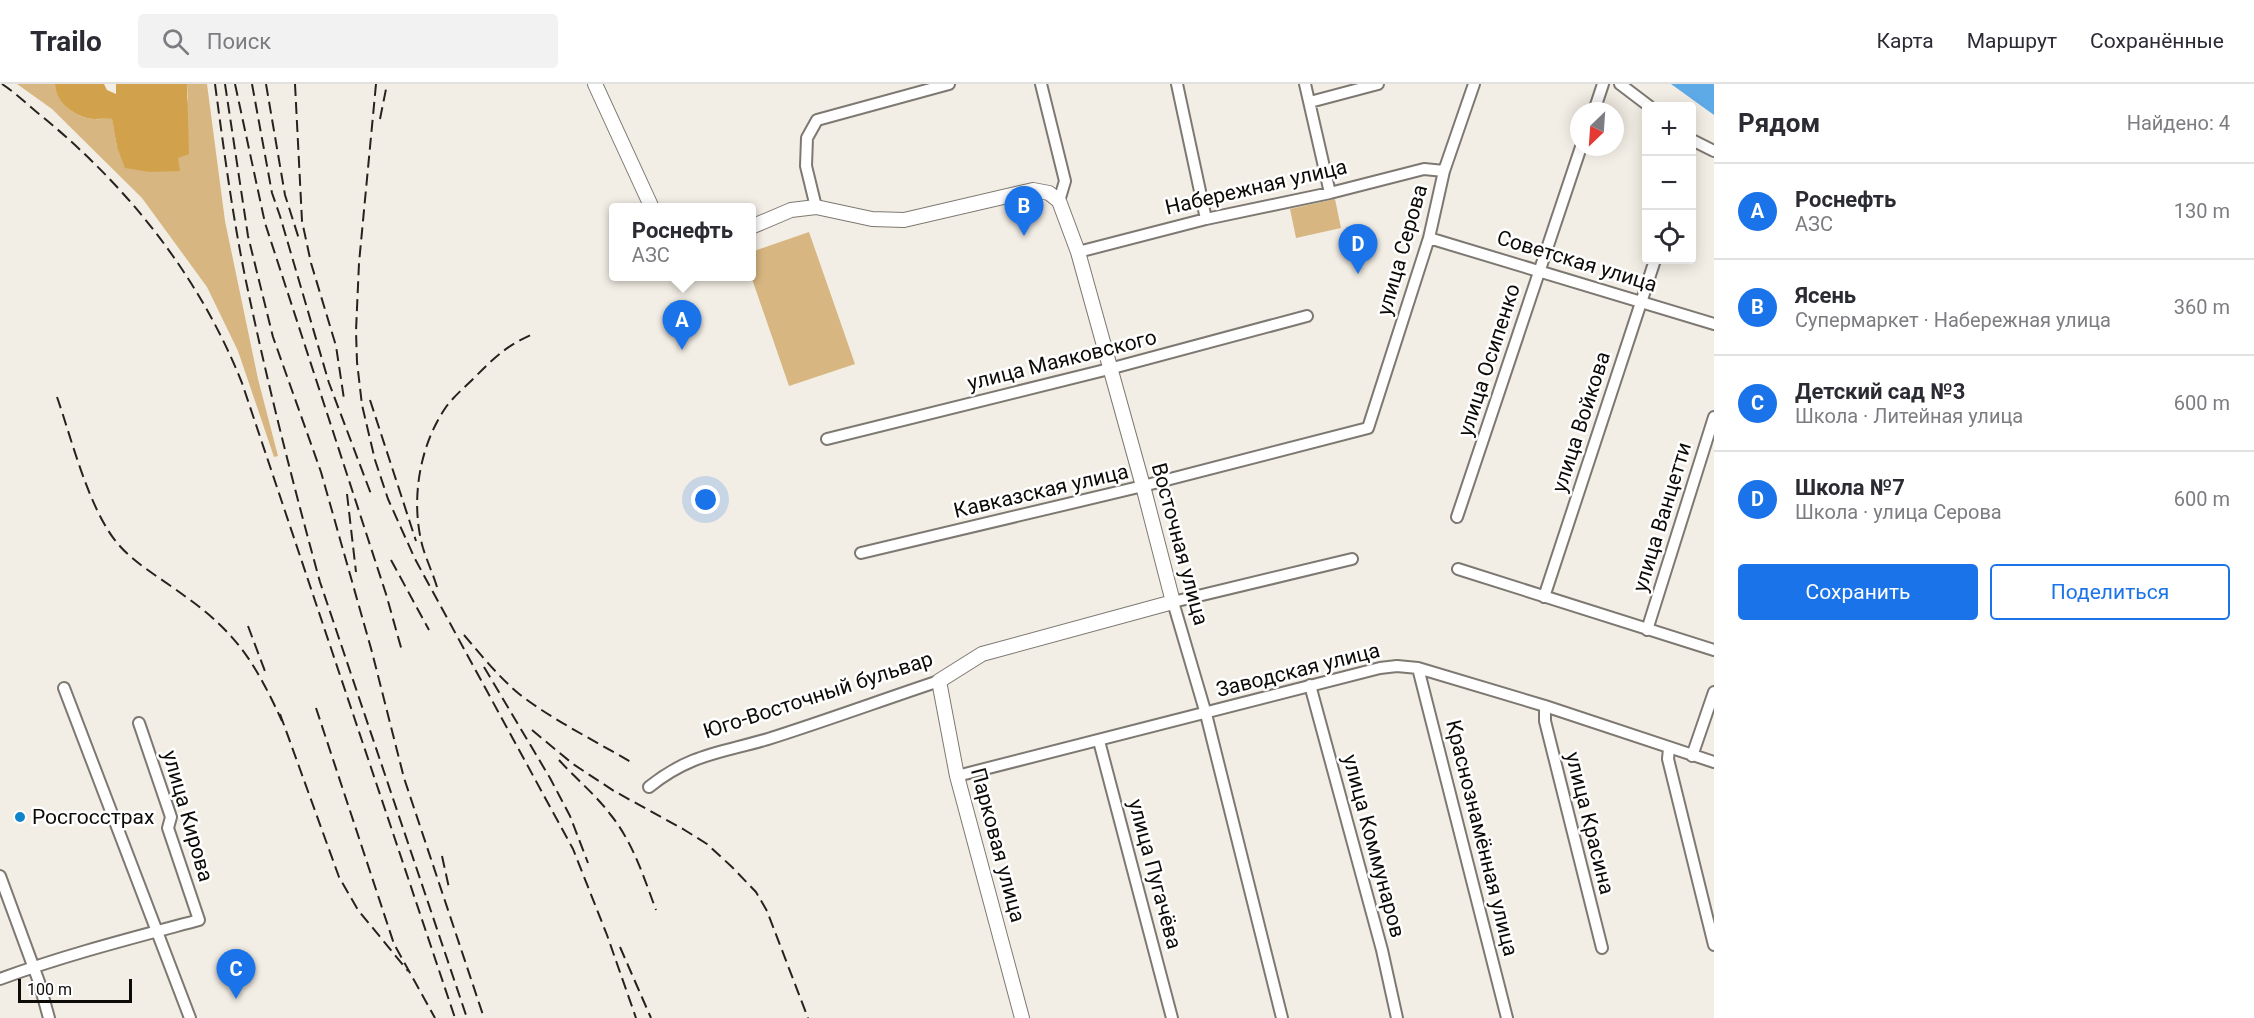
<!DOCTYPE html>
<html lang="ru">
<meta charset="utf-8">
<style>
body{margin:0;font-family:Roboto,sans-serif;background:#f2f2f3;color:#2b2b33}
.controls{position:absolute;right:18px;top:18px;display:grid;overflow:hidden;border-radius:6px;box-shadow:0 3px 15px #0003}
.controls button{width:54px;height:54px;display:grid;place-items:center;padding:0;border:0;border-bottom:2px solid #e1e1e2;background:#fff;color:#2b2b33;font:30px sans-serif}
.compass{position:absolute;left:1570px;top:18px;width:54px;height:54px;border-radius:50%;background:#fff;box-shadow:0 3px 15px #0003;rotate:205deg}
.scale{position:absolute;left:18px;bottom:15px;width:114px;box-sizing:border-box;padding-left:6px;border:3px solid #0d0b08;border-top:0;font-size:16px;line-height:21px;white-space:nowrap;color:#0d0b08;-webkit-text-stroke:4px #fff;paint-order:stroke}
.you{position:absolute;left:706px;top:416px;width:21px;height:21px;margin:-15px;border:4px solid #fff;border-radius:50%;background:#1a73e8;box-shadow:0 0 0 9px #1a73e833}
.badge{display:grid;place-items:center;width:39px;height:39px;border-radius:50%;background:#1a73e8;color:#fff;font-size:20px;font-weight:700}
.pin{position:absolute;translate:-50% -50px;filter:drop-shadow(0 2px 3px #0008)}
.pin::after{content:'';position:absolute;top:32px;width:21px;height:18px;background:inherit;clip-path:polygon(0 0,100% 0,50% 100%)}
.popup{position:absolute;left:609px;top:119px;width:147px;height:78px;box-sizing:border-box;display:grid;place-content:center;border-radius:6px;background:#fff;filter:drop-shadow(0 2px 4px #0005);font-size:20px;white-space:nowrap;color:#7c7c81}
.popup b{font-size:22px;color:#2b2b33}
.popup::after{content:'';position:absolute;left:50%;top:100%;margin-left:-12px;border:12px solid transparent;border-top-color:#fff}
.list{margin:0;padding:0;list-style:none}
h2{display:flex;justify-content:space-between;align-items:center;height:78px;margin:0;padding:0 24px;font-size:26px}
h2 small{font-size:20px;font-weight:400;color:#7c7c81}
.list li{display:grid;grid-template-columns:39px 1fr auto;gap:18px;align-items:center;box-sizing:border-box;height:96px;padding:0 24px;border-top:2px solid #e1e1e2}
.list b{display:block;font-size:22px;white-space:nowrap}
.list p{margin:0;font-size:20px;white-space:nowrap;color:#7c7c81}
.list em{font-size:20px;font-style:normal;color:#7c7c81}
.actions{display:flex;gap:12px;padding:18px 24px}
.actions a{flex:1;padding:14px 0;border:2px solid #1a73e8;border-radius:6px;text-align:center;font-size:21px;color:#1a73e8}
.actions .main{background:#1a73e8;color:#fff}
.icon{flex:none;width:33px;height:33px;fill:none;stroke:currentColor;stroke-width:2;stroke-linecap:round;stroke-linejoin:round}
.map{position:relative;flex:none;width:1714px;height:934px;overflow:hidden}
header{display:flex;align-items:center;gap:36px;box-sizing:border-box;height:84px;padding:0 30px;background:#fff;border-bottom:2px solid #e1e1e2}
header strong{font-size:28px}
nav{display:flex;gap:33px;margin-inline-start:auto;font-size:21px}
.search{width:420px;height:54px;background:#f2f2f3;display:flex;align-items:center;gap:15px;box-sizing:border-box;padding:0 21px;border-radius:6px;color:#7c7c81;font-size:22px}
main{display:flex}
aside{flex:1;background:#fff}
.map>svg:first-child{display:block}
</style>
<header>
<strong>Trailo</strong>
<div class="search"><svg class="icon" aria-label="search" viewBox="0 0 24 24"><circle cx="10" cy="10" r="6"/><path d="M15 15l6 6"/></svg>Поиск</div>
<nav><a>Карта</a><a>Маршрут</a><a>Сохранённые</a></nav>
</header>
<main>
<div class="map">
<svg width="1714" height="934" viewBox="0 0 1714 934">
<rect width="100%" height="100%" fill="#f3eee5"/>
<!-- green -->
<path fill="#d7b681" d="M17 0H55C57 17 70 29 87 34 94 36 105 35 112 34L117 63 150 88 165 86 178 74 188 14 187 0H207L225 137 258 295 278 372 274 373 238 267 207 203 142 114 52 25Z
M1335 115 1341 144 1296 154 1290 125Z
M809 148 855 280 789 302 751 192V168Z"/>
<!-- forest -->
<path fill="#d2a14c" d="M55 0H104L107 6 116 10V0H187L189 70 178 74 180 87 150 88 125 84 117 63 112 35C105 34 94 36 87 34 70 29 56 17 55 0Z"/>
<!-- water -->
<path fill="#5eaae7" d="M1671 0H1714V31Z"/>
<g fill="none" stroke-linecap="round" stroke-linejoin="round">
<defs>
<path id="minor" d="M1041 0 1065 97 1059 117
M1177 0 1206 135
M1305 0 1330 109
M1620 0 1649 22
M1310 18 1378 0
M1594 27 1603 0
M1692 56 1714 67
M816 123 806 82 807 54 817 36 949 0
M1429 154 1714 240
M1078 168 1206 135 1330 109 1424 85 1444 87
M827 355 1109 285 1307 232
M1457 433 1581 63
M861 469 1143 402 1368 344 1429 154 1444 87 1474 0
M1458 485 1714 566
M1544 513 1655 176
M1647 546 1714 333
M1418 584 1507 934
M1310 601 1382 866 1397 934
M64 604 190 934
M1545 622V637L1602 864
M1099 657 1172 934
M1669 664 1668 675 1714 861
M1692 672 1714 608
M957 692 1380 584 1397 582 1418 584 1545 622 1714 678
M649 703C690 670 720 669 768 655 825 637 882 616 939 597
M0 792 39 898 49 934
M0 895C65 871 132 854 199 836L168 744 171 733 139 639
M1282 934 1206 630 1173 518 1352 475"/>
<path id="major" d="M595 0 652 124
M751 143 791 126 816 123 872 135 904 136 1033 106 1049 109 1059 117 1078 168 1143 402 1173 518 982 570 939 597 957 692 1022 934"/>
</defs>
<!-- minor casing -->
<use href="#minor" stroke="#7d7871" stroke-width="14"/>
<!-- major casing -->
<use href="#major" stroke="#7d7871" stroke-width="16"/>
<!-- minor -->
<use href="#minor" stroke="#fff" stroke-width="10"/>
<!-- major -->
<use href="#major" stroke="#fff" stroke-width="14"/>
<!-- rail -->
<path stroke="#25231f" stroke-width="2" stroke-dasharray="12 6" stroke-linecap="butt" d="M2 0C17 10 30 23 44 34 131 106 200 194 242 299L455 934
M215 0C224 67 233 136 247 202 268 302 293 400 320 498L467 934
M225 0 248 152 273 253 321 388 372 568 404 694 484 934
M235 0 265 139 386 510 402 567
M252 0 272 109 280 132 329 299 371 410
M266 0 285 111 299 155
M295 0 302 137 311 179 336 262 344 315
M376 0 359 179 356 247 357 278 362 321 375 376 388 415 415 475 573 765 607 851 636 934
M380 35 387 0
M57 313C72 356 89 426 118 460 136 481 164 496 186 513 238 550 256 581 282 637
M370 316 416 457
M347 410 356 488
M391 476 429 546
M437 503C433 490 427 477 423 464 410 418 419 362 446 323 454 312 465 303 475 293 495 273 506 262 533 250
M248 542 266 590
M464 551C481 571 498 592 518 609 552 636 596 657 634 680
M484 583 550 694 570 732 588 779
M316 624 394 860 435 934
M280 630 339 793 358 826 408 887
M532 646 573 680 614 707 683 745 707 760 732 783 756 808 767 827 808 934
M559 676C575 694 595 710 610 730 633 758 644 794 656 826
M442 772 449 804
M620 863 651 934"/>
</g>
<!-- markers -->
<circle fill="#0f84cd" stroke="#fff" stroke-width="2" cx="20" cy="733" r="6"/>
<g text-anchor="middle" stroke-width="5" stroke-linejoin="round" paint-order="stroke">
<!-- street labels -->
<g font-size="21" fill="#0d0b08" stroke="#fff">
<text transform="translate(1256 103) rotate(-13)" y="7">Набережная улица</text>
<text transform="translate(1402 166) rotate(-74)" y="7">улица Серова</text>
<text transform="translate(1577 177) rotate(17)" y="7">Советская улица</text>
<text transform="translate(1062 276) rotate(-14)" y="7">улица Маяковского</text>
<text transform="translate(1489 276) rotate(-72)" y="7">улица Осипенко</text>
<text transform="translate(1581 338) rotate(-72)" y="7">улица Войкова</text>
<text transform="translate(1041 407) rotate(-13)" y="7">Кавказская улица</text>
<text transform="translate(1662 433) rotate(-73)" y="7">улица Ванцетти</text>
<text transform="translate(1180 460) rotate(75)" y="7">Восточная улица</text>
<text transform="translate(1298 586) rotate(-14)" y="7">Заводская улица</text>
<text transform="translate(818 611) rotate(-18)" y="7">Юго-Восточный бульвар</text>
<text transform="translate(188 732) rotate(74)" y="7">улица Кирова</text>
<text transform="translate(1590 739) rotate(76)" y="7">улица Красина</text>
<text transform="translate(1482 754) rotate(76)" y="7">Краснознамённая улица</text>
<text transform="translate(998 761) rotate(75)" y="7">Парковая улица</text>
<text transform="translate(1374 762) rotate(75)" y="7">улица Коммунаров</text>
<text transform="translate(1155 790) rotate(75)" y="7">улица Пугачёва</text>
</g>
<!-- poi labels -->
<g font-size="21" fill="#0d0b08" stroke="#fff" text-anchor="start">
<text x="32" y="740">Росгосстрах</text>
</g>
</g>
</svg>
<div class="controls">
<button>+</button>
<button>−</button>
<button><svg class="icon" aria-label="locate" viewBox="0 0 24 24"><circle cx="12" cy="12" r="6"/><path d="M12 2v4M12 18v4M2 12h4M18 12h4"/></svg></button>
</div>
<svg class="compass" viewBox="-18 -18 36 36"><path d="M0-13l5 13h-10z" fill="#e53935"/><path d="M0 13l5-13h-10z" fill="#7c7c81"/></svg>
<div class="scale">100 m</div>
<div class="you"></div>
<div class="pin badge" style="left:682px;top:266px">A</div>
<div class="popup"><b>Роснефть</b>АЗС</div>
<div class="pin badge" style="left:1024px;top:152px">B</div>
<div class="pin badge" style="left:236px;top:915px">C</div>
<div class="pin badge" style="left:1358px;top:190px">D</div>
</div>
<aside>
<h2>Рядом<small>Найдено: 4</small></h2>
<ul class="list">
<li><span class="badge">A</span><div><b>Роснефть</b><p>АЗС</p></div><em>130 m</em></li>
<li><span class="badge">B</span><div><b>Ясень</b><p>Супермаркет · Набережная улица</p></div><em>360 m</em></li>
<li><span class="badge">C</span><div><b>Детский сад №3</b><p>Школа · Литейная улица</p></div><em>600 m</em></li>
<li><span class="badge">D</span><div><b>Школа №7</b><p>Школа · улица Серова</p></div><em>600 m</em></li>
</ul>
<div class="actions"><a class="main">Сохранить</a><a>Поделиться</a></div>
</aside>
</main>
